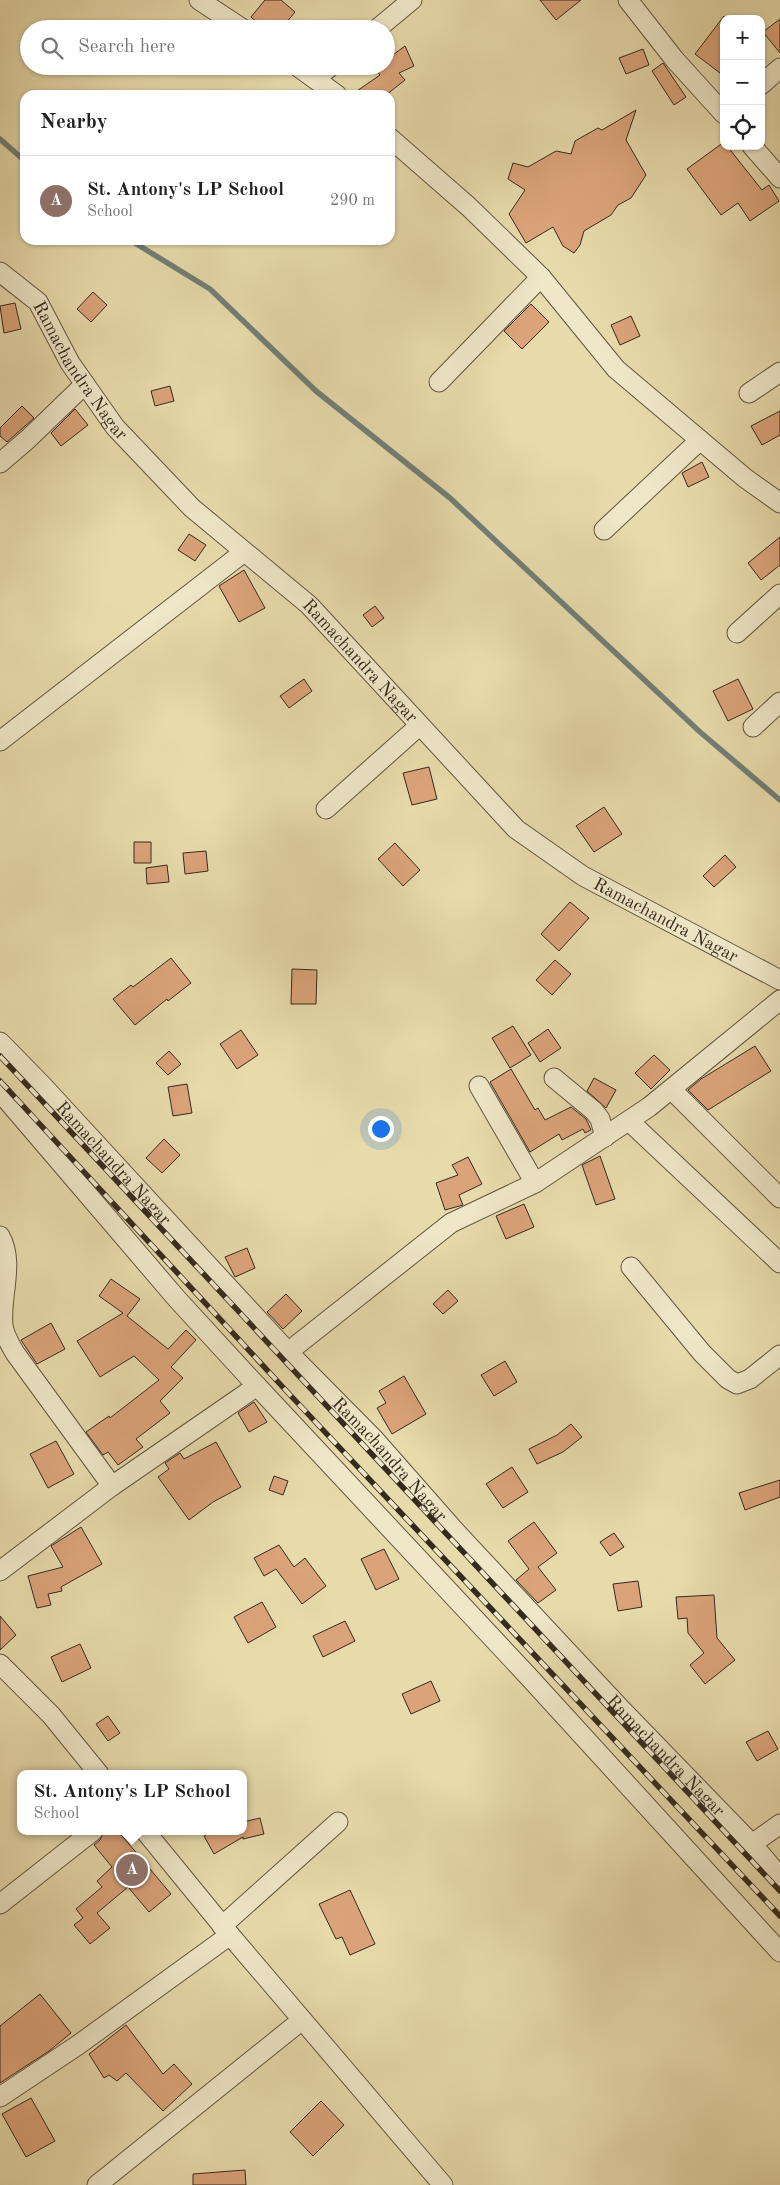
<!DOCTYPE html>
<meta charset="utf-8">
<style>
body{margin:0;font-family:"Old Standard TT",serif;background:#f6f6f6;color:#202124}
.controls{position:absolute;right:15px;top:15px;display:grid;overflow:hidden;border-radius:10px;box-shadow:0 1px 4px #0004}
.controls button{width:45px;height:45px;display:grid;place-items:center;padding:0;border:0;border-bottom:1px solid #e0e0e0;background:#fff;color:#202124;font:25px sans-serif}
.you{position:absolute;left:380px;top:1128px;width:18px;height:18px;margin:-12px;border:4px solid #fff;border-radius:50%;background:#1a73e8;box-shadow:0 0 0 8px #1a73e833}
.badge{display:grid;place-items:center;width:32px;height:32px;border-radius:50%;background:#8f2418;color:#fff;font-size:16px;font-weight:700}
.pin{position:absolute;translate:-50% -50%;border:2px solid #fff;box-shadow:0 1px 5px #0006}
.popup{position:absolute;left:17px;top:1770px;width:230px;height:65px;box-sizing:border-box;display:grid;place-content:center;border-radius:10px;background:#fff;filter:drop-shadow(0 1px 4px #0005);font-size:16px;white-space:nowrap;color:#757577}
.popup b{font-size:19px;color:#202124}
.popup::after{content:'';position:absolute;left:50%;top:100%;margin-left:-10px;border:10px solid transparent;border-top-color:#fff}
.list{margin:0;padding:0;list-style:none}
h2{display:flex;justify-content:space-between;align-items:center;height:65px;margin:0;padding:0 20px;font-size:21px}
h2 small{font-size:16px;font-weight:400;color:#757577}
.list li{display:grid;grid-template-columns:32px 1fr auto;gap:15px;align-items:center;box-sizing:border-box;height:90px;padding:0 20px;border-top:1px solid #e0e0e0}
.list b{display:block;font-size:19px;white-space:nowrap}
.list p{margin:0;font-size:16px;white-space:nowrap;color:#757577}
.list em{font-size:16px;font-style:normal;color:#757577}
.icon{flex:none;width:28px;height:28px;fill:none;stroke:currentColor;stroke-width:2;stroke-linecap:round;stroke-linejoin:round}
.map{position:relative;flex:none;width:780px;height:2185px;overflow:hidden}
.search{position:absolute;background:#fff;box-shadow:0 1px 4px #0004;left:20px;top:20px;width:375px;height:55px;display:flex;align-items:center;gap:12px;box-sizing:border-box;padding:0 18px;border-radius:28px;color:#757577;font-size:19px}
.panel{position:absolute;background:#fff;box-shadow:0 1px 4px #0004;left:20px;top:90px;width:375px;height:155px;border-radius:15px}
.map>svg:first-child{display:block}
</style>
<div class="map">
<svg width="780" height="2185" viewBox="0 0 780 2185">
<rect width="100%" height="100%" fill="#e7daab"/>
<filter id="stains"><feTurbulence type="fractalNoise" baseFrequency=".004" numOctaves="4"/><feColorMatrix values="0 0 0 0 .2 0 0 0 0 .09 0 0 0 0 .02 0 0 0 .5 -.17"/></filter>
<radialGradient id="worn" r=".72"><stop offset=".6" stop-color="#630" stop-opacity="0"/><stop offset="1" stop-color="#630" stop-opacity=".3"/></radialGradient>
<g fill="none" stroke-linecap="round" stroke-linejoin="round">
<!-- stream -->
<path stroke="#727f77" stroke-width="5.5" d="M0 139 25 161
M130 240 210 289 316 391 450 498 700 732 780 800"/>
</g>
<!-- building -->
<path fill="#dba37a" stroke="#352a1f" d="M265 0H281L295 12 281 29H265L251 17Z
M540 0H581L556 20Z
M724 16V76L695 54Z
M780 19V53L763 32Z
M405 46 414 66 399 73 405 80 386 95H351L380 75 375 69 378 66H386V60Z
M643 49 649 65 626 74 619 58Z
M663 63 686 97 674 105 652 71Z
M636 110 626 140 646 175 631 198 618 205 611 215 584 231 580 245 574 253 563 246 553 227 526 243 509 214 525 190 508 179 513 163 528 167 556 151 571 154 575 141 598 128 602 130Z
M724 142V146H727L762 190 769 185 779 201 750 221 738 203 721 215 687 169Z
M93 292 107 305 91 322 77 309Z
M15 303 21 329 4 333 0 306Z
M531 304 549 322 522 349 504 331Z
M631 316 640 336 620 345 611 325Z
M170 386 174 401 155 406 151 391Z
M22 406 34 418 7 442 0 436V428Z
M75 409 88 425 61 446 51 433Z
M780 411V435L762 445 751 426Z
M702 462 709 477 688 487 682 473Z
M189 534 206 545 195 561 178 550Z
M780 537V565L761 580 748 563Z
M244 570 265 608 239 622 219 586Z
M375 606 384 618 372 627 363 615Z
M304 679 312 691 289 708 280 696Z
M738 679 753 709 728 721 713 691Z
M429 767 437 799 412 805 403 773Z
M604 807 622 834 594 852 576 826Z
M134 842H151V863H134Z
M395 843 420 870 403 886 378 859Z
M206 851 208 871 185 874 183 853Z
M725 855 736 867 714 887 703 876Z
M167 865 169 882 147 884 146 868Z
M570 902 589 918 559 951 541 934Z
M171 958 191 983 168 1001 167 999 135 1025 113 999 131 985 133 987Z
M555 960 571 974 552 995 536 980Z
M292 969 317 970 316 1004H291Z
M513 1026 531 1055 510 1068 492 1038Z
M548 1029 561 1048 540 1062 528 1043Z
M241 1030 258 1055 237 1069 220 1044Z
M755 1046 771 1071 708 1110 688 1090 701 1079Z
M169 1051 181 1064 168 1075 156 1063Z
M654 1055 670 1070 651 1089 635 1073Z
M511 1069 535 1110 538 1108 545 1120 571 1107 586 1119 591 1130 585 1133 583 1129 562 1140 559 1134 530 1152 490 1082Z
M594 1078 616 1090 606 1108 587 1091Z
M187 1084 192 1113 173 1116 168 1087Z
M164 1139 180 1155 162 1173 146 1158Z
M600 1156 615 1199 596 1205 582 1165Z
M468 1157 482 1184 459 1195 463 1205 445 1210 436 1183 458 1175 452 1165Z
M524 1204 534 1227 506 1239 496 1216Z
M247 1248 255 1268 235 1277 225 1257Z
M111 1279 140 1299 127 1316 168 1349 186 1330 196 1340 171 1367 183 1378 160 1401 170 1413 136 1439 143 1447 118 1465 108 1452 103 1455 86 1432 109 1416 110 1418 159 1380 134 1356 100 1377 77 1341 123 1313 99 1296Z
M448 1290 458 1301 443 1314 433 1304Z
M286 1294 302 1311 283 1329 267 1312Z
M51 1323 65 1349 37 1364 21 1340Z
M505 1361 517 1382 494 1396 481 1375Z
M404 1376 426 1414 392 1434 377 1408 386 1403 379 1391Z
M254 1402 267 1422 249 1432 238 1413Z
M571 1424 582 1437 563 1452 537 1464 529 1449 557 1435Z
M56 1441 74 1474 48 1488 30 1454Z
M216 1442 241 1487 213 1502 189 1520 158 1477 169 1469 165 1463 180 1453 184 1459Z
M512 1467 528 1492 503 1508 486 1484Z
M274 1476 288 1481 283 1495 269 1490Z
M780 1480V1497L745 1510 739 1493Z
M534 1522 557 1553 538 1567 556 1590 538 1603 516 1580 529 1569 508 1541Z
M81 1527 102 1564 61 1587 62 1591 48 1594 51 1605 37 1608 28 1576 63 1567 51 1546Z
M614 1533 624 1547 610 1556 600 1542Z
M279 1545 294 1567 305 1558 326 1586 302 1604 276 1569 264 1576 254 1558Z
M384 1549 399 1579 376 1590 361 1559Z
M638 1581 642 1607 618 1611 613 1584Z
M714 1595 717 1638 735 1660 705 1684 690 1665 704 1653 688 1633 687 1618 678 1619 676 1597Z
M262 1602 276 1627 248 1643 234 1617Z
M0 1616 16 1635 0 1650Z
M345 1621 355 1641 323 1657 313 1636Z
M80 1644 91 1668 62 1682 51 1657Z
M431 1681 440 1701 411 1714 402 1694Z
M108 1716 120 1733 108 1741 96 1724Z
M768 1731 778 1749 757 1761 746 1742Z
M260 1818 264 1834 243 1839V1837L214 1854 204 1836 212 1831H243V1822Z
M104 1831H118L171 1894 149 1912 128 1887 97 1913 110 1928 90 1944 74 1925 83 1918 76 1909 102 1887 97 1881 112 1867 94 1845 100 1840Z
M350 1890 375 1944 350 1955 342 1937 336 1939 319 1904Z
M40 1994 71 2033 49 2051 0 2083V2026Z
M126 2025 163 2074 174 2064 192 2084 163 2111 126 2073 117 2081 109 2075 104 2078 89 2054Z
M31 2098 55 2141 26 2157 2 2114Z
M321 2101 344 2125 313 2156 290 2132Z
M245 2170 246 2185H193V2174Z"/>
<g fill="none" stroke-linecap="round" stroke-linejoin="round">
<defs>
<g id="minor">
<path d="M199 0 243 29"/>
<path d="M628 0 675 60 724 114"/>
<path d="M377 29 412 0"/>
<path d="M297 66 337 95"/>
<path d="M315 79 331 66"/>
<path d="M761 85 780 68"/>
<path d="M390 138 469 207 541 277 616 369 745 478 780 503"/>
<path d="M752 146 780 178"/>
<path id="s1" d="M0 272 38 302 70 363 115 427 192 508 309 605 516 829 583 876 780 980"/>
<path d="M439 382 541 277"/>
<path d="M749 393 780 372"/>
<path d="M0 463 28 439 85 384"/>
<path d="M604 530 700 440"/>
<path d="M737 633 780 594"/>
<path d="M753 727 780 702"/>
<path d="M0 741 244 552"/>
<path d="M326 809 419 726"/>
<path id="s2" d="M0 1042 43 1086 288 1352 375 1440 455 1531 620 1708 752 1844 780 1877"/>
<path d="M554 1078 594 1111 600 1119 605 1137"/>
<path d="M479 1086 535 1183"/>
<path d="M672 1090 780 1198"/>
<path d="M0 1092 177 1299 257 1386"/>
<path d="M629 1121 780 1263"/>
<path d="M0 1236C15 1263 0 1296 3 1325 4 1335 10 1344 15 1353L112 1486"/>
<path d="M631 1267 702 1353 728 1379 737 1384 750 1379 780 1355"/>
<path d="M288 1352 451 1223 535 1183 649 1107 780 1000"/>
<path d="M0 1571 112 1486 257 1386 528 1676 780 1952"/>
<path d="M0 1664 51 1715 99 1774"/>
<path d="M145 1831 230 1935 443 2185"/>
<path d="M752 1844 780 1824"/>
<path d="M0 1904 93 1831"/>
<path d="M222 1926 338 1822"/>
<path d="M0 2097 78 2045 230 1935"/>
<path d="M97 2185 302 2020"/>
</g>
</defs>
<!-- minor casing -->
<use href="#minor" stroke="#625642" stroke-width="21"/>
<!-- minor -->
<use href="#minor" stroke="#efe7c8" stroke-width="19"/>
<defs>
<path id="rail" d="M0 1056 780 1891
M0 1081 292 1397 780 1916"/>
</defs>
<!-- rail casing -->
<use href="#rail" stroke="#352a1f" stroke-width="5.5"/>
<!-- rail -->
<use href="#rail" stroke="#efe7c8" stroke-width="4" stroke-dasharray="11" stroke-linecap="butt"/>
</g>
<g text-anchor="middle" stroke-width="4.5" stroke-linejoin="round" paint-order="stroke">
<!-- street labels -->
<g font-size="18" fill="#352a1f" stroke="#efe7c8">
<text dy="6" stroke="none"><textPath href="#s1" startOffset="129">Ramachandra Nagar</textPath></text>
<text dy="6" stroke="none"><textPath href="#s1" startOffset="535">Ramachandra Nagar</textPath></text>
<text dy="6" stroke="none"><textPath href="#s1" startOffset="940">Ramachandra Nagar</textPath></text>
<text dy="6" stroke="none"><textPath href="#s2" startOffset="166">Ramachandra Nagar</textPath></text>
<text dy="6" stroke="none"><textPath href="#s2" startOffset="571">Ramachandra Nagar</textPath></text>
<text dy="6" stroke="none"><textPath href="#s2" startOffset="976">Ramachandra Nagar</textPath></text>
</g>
</g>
<rect width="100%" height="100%" filter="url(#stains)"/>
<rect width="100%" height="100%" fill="url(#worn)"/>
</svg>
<div class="controls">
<button>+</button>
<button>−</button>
<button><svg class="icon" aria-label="locate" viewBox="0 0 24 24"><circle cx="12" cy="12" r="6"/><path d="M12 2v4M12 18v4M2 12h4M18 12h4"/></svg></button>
</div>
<div class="you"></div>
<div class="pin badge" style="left:132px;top:1870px;background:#8d6e63">A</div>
<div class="popup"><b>St. Antony's LP School</b>School</div>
<div class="search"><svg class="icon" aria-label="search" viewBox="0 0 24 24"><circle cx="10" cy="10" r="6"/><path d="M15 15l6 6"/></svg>Search here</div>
<section class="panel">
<h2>Nearby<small></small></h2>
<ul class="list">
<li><span class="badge" style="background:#8d6e63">A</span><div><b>St. Antony's LP School</b><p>School</p></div><em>290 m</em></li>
</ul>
</section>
</div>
